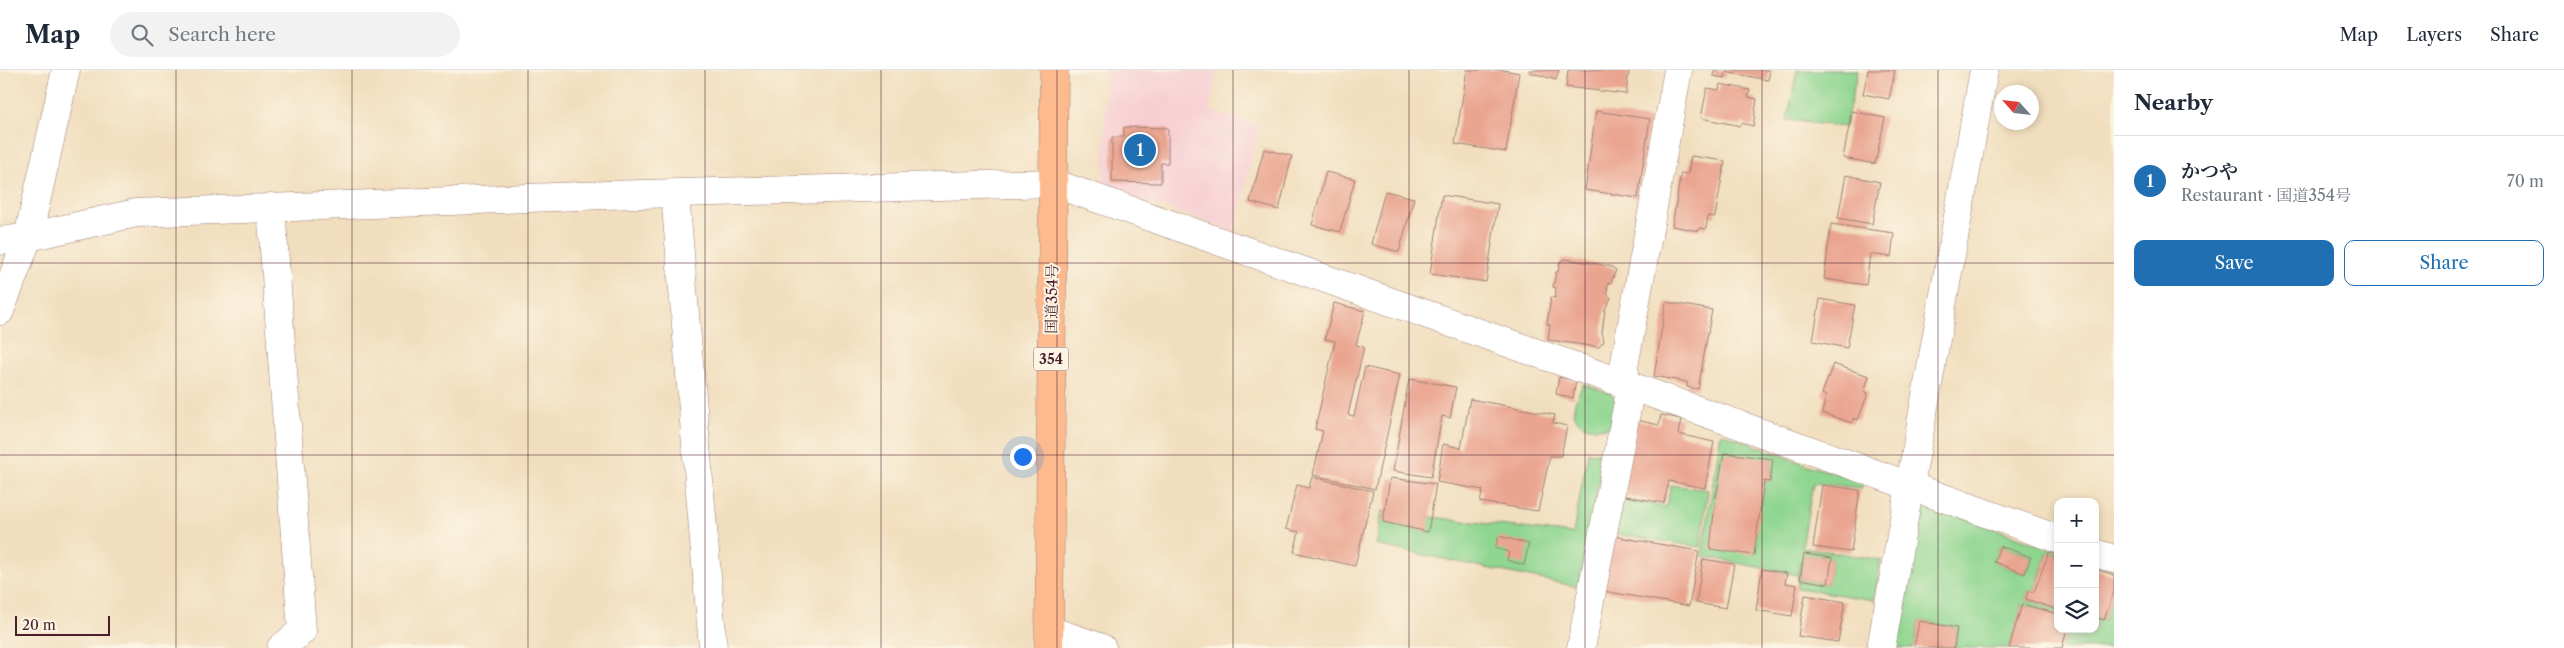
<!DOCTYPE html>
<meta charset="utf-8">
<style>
body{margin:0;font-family:"Libre Caslon Text","Noto Serif JP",serif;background:#f2f2f3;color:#1f2937}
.controls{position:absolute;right:15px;bottom:15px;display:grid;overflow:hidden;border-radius:10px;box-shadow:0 2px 8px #0003}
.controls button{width:45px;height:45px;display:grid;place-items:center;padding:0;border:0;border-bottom:1px solid #e0e1e3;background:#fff;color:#1f2937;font:25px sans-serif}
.compass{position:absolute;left:1994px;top:15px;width:45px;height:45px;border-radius:50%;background:#fff;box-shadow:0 2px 8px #0003;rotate:297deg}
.scale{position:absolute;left:15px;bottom:12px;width:95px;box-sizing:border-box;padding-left:5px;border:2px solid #4a1f2b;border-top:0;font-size:14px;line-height:18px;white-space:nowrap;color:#4a1f2b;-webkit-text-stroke:4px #fcf5e5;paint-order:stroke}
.you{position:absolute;left:1022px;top:386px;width:18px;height:18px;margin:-12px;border:4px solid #fff;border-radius:50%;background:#1a73e8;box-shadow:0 0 0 8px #1a73e833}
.badge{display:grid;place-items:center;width:32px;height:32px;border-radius:50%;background:#1f6fb2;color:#fff;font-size:16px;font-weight:700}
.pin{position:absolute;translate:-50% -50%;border:2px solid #fff;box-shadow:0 1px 5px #0006}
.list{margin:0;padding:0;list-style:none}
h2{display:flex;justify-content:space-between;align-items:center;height:65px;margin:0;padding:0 20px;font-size:21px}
h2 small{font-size:16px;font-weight:400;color:#747a83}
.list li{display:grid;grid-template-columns:32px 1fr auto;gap:15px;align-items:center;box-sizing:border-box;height:90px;padding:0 20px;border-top:1px solid #e0e1e3}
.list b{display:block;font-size:19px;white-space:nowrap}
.list p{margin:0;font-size:16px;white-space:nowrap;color:#747a83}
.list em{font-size:16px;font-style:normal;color:#747a83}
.actions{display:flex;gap:10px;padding:15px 20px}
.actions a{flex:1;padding:11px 0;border:1px solid #1f6fb2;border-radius:10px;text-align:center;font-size:18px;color:#1f6fb2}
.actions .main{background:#1f6fb2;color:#fff}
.icon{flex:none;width:28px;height:28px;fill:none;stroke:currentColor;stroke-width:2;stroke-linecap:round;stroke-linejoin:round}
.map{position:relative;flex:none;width:2114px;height:578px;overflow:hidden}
header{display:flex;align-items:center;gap:30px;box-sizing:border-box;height:70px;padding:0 25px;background:#fff;border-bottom:1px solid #e0e1e3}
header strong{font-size:24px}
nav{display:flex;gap:28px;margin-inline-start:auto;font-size:18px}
.search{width:350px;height:45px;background:#f2f2f3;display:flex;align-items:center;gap:12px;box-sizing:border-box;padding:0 18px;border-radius:28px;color:#747a83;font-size:19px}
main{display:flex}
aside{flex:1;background:#fff}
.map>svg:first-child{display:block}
</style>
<header>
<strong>Map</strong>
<div class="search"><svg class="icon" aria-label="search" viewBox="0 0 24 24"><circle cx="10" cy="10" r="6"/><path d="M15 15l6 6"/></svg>Search here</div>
<nav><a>Map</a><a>Layers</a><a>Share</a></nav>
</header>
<main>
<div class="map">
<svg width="2114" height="578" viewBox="0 0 2114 578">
<rect width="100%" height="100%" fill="#fcf5e5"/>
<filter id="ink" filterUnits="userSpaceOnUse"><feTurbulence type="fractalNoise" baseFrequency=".02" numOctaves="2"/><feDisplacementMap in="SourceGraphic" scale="10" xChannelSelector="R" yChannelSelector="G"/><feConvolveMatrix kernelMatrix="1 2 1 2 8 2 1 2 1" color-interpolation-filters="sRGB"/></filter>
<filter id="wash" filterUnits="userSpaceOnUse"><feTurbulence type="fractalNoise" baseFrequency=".0096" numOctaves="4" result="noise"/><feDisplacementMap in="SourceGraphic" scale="20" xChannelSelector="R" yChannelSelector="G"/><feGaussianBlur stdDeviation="1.12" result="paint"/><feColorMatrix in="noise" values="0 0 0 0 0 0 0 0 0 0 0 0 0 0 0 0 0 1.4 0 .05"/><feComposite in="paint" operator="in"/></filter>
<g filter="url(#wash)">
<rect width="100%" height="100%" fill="#f1debe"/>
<!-- built -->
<path fill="#f7cfd3" d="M1105 0H1218L1209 40 1259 56 1235 162 1104 117Z"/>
<!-- green -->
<path fill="#8ed590" stroke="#6c7a5e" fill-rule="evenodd" d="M1797 0H1858L1845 57 1787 50Z
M1583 314 1611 324 1617 330 1613 351 1608 357C1592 359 1583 359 1573 344L1575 332Z
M1721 363 1816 398 1863 410 1862 418 1813 413 1802 477 1881 490 1874 530 1797 518 1800 491 1798 505 1702 486ZM1772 390 1770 412 1764 411 1716 435 1718 414 1721 408ZM1804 485 1832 488 1828 514 1800 509Z
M1588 382 1604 384 1578 517 1376 475 1382 441 1573 464Z
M1671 415 1708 420 1701 477 1611 463 1618 429 1666 437Z
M1914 429 2058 482V485L2048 482 2034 522 2028 521 2026 529 2058 540V544L2022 534 2009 578H1954L1957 558 1919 551 1914 578H1892ZM2000 476 2031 487 2025 504 1995 492Z
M2114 522V578H2062L2067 559H2095V547L2104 550Z"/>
<g id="blocks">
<!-- building -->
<path fill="#eaa591" d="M1467 0H1503L1519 3 1506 82 1455 74Z
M1530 0H1559L1556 10 1529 2Z
M1568 0H1629L1626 24 1566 17Z
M1714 0H1770L1768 10 1726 2 1725 8 1713 6Z
M1868 0H1895L1889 29 1863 24Z
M1720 14 1750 20 1748 27 1757 29 1753 56 1742 53 1741 56 1701 48 1707 18 1719 20Z
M1596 41 1650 49 1638 128 1585 120Z
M1852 41 1885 48 1875 94 1843 88Z
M1124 57 1168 58V93H1161V113L1112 112V67H1124Z
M1264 79 1292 86 1279 140 1250 132Z
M1691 86 1725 91 1715 147 1708 146 1706 159 1699 158V161L1672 156 1681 103 1688 104Z
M1326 102 1355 109 1340 162 1312 155Z
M1846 105 1880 112 1872 154 1838 148Z
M1385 121 1414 128 1399 182 1371 174Z
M1442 125 1498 134 1486 212 1430 204Z
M1831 154 1894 163 1891 187 1870 184 1866 215 1824 209Z
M1564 189 1610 196 1616 200 1611 213H1608L1607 223 1611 228 1605 239 1602 263 1604 271 1599 277 1548 270 1550 255 1547 254 1551 227 1555 228 1556 218 1553 217 1556 202H1558L1560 192Z
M1820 229 1855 235 1847 278 1813 271Z
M1666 232 1712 240 1698 319 1687 317V312L1654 306Z
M1334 233 1365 241 1356 275 1364 277 1348 345 1354 346 1365 297 1400 305 1375 419 1313 405 1323 361 1315 359 1335 271 1325 269Z
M1833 294 1869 306 1864 321 1868 323 1858 350 1853 348 1852 353 1822 343 1826 326 1822 324Z
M1559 307 1576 311 1573 328 1556 324Z
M1409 309 1456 317 1450 348 1442 346 1431 407 1393 401Z
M1470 329 1555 345 1553 353 1567 356 1561 386H1550L1538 441 1480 432 1483 420 1437 412 1443 374 1461 378Z
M1661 345 1681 349 1678 364 1714 372 1705 418 1669 411 1664 433 1620 425 1636 350 1659 355Z
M1724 383 1773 389 1770 412 1764 411 1754 485 1710 479 1715 433Z
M1312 407 1373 421 1355 496 1294 482 1299 462 1286 459 1297 415 1309 418Z
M1390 408 1436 414 1428 462 1383 452Z
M1822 415 1860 420 1851 482 1813 477Z
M1499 466 1529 474 1524 495 1507 490 1509 482 1495 478Z
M1613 466 1699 481 1689 536 1603 521Z
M2000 476 2031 487 2025 504 1994 492Z
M2049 482 2058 485V540L2026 529 2028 521 2034 522Z
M1804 484 1832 488 1828 514 1800 509Z
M1703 489 1734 494 1726 538 1696 533Z
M1762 499 1787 503 1785 513 1797 515 1792 546 1756 540Z
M2095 499 2114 505V522L2104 550 2095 547Z
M1805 525 1845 532 1838 572 1798 566Z
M2022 534 2058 544V559H2067L2062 578H2009Z
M1919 551 1957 558 1954 578H1914Z"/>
</g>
</g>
<g filter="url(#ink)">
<use href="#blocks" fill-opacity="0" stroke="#9e7e74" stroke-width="1"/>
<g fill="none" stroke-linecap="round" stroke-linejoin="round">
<defs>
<path id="minor" d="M675 124 713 578
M271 137 302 561 281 578
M0 171 28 167 136 143 606 125 1053 113 1625 314 2058 469
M0 241 28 167 66 0
M2095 483 2114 489
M1049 560 1102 578
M1581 578 1629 327 1624 297 1678 0
M1881 578 1984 0"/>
<path id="highway" d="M1049 578 1054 0"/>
</defs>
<!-- minor casing -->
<use href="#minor" stroke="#9e7e74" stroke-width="29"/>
<!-- highway casing -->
<use href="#highway" stroke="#9e7e74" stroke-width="29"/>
<!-- minor -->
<use href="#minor" stroke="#fff" stroke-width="28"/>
<!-- highway -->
<use href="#highway" stroke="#fcba8e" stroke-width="28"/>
</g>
</g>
<!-- grid -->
<path fill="none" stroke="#4a1f2b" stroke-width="1" stroke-opacity="0.55" d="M176 0V578M352 0V578M528 0V578M705 0V578M881 0V578M1057 0V578M1233 0V578M1409 0V578M1585 0V578M1762 0V578M1938 0V578M0 193H2114M0 385H2114"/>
<g text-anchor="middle" stroke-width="4" stroke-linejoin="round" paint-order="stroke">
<!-- shield labels -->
<rect fill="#fcf5e5" stroke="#7f5f63" stroke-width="1" x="1033.5" y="277.5" width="35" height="23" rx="4"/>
<g font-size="14" font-weight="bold" fill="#4a1f2b">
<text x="1051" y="294">354</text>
</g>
<!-- street labels -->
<g font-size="15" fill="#4a1f2b" stroke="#fcf5e5">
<text transform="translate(1052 229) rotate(-89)" y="5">国道354号</text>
</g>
</g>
</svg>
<div class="controls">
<button>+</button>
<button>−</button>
<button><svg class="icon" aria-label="layers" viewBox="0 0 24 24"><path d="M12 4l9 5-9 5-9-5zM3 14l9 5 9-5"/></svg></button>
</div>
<svg class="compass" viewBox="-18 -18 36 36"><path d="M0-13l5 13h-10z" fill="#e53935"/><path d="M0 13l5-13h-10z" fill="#747a83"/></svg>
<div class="scale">20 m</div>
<div class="you"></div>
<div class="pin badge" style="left:1140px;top:80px">1</div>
</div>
<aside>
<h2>Nearby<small></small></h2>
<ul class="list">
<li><span class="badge">1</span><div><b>かつや</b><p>Restaurant · 国道354号</p></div><em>70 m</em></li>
</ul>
<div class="actions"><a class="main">Save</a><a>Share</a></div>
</aside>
</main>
